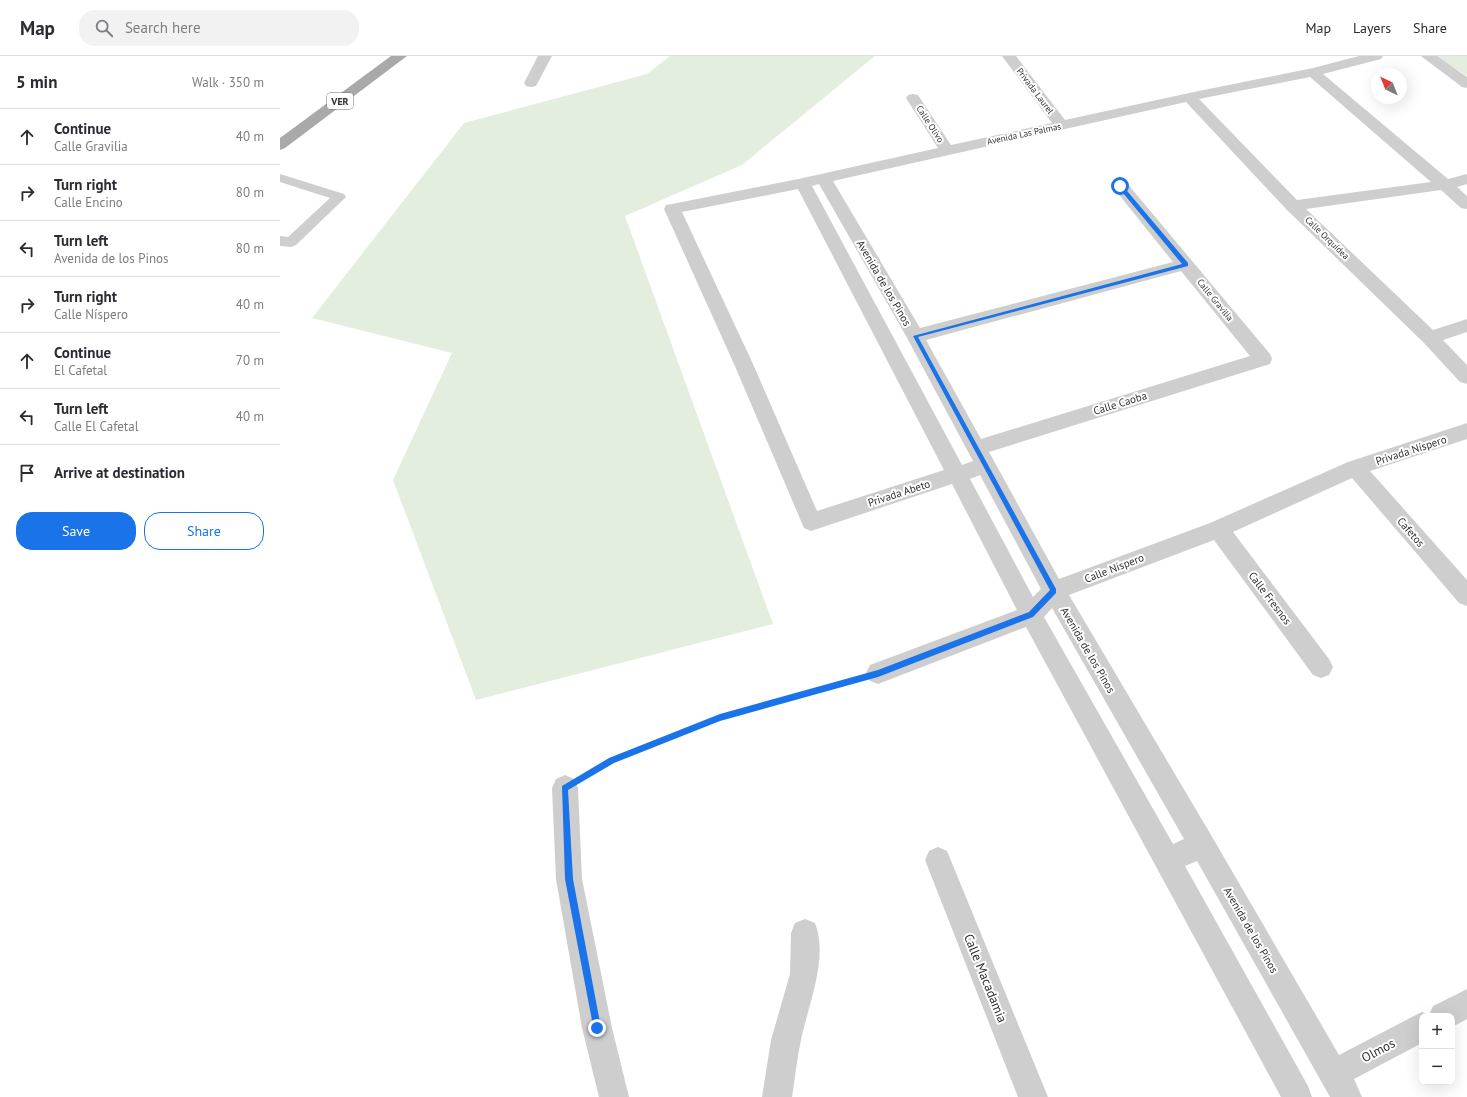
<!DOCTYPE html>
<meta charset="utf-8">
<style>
body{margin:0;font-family:"PT Sans",sans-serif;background:#f2f2f3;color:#2b2b33}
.controls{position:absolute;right:12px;bottom:12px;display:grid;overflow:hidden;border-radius:8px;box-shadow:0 4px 16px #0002}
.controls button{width:36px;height:36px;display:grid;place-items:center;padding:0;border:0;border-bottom:1px solid #e1e1e2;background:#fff;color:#2b2b33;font:20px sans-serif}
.compass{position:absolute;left:1091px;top:12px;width:36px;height:36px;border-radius:50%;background:#fff;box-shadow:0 4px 16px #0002;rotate:317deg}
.stop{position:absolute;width:12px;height:12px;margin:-9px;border:3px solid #1a73e8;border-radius:50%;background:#fff}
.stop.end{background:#1a73e8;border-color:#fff;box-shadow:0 1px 4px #0008}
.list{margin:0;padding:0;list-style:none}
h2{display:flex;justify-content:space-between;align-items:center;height:52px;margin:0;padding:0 16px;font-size:17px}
h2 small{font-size:13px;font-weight:400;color:#7c7c81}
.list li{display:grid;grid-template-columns:26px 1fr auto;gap:12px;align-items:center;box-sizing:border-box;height:56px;padding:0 16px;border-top:1px solid #e1e1e2}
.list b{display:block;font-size:15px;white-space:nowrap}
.list p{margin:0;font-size:13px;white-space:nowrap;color:#7c7c81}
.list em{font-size:13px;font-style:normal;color:#7c7c81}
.actions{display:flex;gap:8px;padding:12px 16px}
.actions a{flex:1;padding:9px 0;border:1px solid #1a73e8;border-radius:16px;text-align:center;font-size:14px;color:#1a73e8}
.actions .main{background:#1a73e8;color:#fff}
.icon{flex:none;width:22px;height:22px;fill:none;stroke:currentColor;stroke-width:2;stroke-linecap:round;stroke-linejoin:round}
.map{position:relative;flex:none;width:1187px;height:1041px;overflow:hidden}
header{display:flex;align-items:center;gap:24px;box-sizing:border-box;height:56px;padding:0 20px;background:#fff;border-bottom:1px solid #e1e1e2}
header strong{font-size:19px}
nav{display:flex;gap:22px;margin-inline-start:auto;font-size:14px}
.search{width:280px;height:36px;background:#f2f2f3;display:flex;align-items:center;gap:10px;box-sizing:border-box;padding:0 14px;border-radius:16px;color:#7c7c81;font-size:15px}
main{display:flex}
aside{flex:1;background:#fff}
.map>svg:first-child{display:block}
</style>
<header>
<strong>Map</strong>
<div class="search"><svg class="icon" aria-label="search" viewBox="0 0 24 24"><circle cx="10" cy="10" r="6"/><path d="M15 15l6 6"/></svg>Search here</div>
<nav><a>Map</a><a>Layers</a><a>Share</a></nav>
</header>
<main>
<aside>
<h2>5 min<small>Walk · 350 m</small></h2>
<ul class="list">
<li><svg class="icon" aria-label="ahead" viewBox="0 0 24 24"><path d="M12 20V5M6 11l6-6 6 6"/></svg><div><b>Continue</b><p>Calle Gravilia</p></div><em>40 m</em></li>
<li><svg class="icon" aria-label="right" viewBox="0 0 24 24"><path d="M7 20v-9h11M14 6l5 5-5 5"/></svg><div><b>Turn right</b><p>Calle Encino</p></div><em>80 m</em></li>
<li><svg class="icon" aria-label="left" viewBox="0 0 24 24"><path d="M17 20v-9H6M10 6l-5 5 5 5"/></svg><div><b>Turn left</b><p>Avenida de los Pinos</p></div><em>80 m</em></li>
<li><svg class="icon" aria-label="right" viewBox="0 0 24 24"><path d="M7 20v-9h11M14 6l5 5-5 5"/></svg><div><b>Turn right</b><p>Calle Níspero</p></div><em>40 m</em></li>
<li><svg class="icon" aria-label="ahead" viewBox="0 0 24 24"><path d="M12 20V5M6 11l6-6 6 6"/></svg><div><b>Continue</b><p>El Cafetal</p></div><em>70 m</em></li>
<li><svg class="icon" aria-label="left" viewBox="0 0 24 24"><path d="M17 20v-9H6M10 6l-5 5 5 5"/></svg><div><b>Turn left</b><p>Calle El Cafetal</p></div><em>40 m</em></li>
<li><svg class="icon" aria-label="arrive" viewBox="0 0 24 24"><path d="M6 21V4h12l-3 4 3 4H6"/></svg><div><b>Arrive at destination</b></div></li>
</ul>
<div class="actions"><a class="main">Save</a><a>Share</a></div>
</aside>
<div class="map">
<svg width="1187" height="1041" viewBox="0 0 1187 1041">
<rect width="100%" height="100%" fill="#fff"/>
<!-- green -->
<path fill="#e4eede" d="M390 0H595L462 109 345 160 493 568 196 644 113 424 172 297 32 262 184 67 367 18Z
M1156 0H1187V20Z"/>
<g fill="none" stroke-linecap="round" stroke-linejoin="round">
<!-- path -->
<path stroke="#cecece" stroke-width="3" stroke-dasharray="2.5 2.5" stroke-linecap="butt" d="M309 718 331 705 440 662 573 624"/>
<!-- service -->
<path fill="#cecece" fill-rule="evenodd" d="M0 118 64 138 66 141 16 189 11 191 0 190V180L8 181 50 142 0 126Z"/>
<!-- minor -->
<path fill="#cecece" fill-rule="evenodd" d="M258 0H272L256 30 251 31 246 30 244 27Z
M722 0H736L785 64 909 37 1033 12 1079 0H1103L1101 3 1043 18 1168 123 1187 118V128L1177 131 1187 140V153L1181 152 1161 134 1026 153 1153 274 1187 263V276L1163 284 1187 309V328L1180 326 1144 287 1007 154 906 46 553 125 640 272 893 206 832 130 834 126 840 125 846 126 990 298 992 303 990 308 709 396 779 523 930 467 1068 406 1187 367V383L1090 415 1187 524V550L1179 547 1072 422 953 476 1049 603 1053 611 1049 619 1041 622 1033 619 934 484 789 539 931 779 1059 999 1132 961 1142 956 1149 959 1153 950 1187 933V963L1172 971V960H1142V987L1074 1023 1082 1041H1050L917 805 905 810 1028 1030 1032 1041H1001L746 571 598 628 590 625 586 617 590 609 737 554 672 428 531 475 524 472 454 308 384 153 386 149 392 148 523 122 658 92 626 42 628 39 633 38 638 39 671 89 772 67ZM1030 21 1151 126 1017 144 919 43ZM539 128 626 280 693 405 682 409 532 130ZM518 133 664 414 537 455 473 308 402 156ZM901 215 970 300 701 383 646 284ZM700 419 761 533 753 541 690 423ZM772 552 904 783 893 788 764 561Z
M1141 0H1157L1187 21V32L1182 31Z
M285 719 294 723 298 732 302 823 332 972 349 1041H319L302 972 276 823 272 732 276 723Z
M658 791 667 795 768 1041H738L645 804 649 795Z
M525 863 535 867C549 902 528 949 521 984 517 1002 515 1022 512 1041H482L491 984 510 918 511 877 515 867Z"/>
<!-- primary -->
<path fill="#a9a9a9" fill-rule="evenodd" d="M111 0H127L5 92 0 94V82Z"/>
</g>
<!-- route -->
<path fill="#1a73e8" d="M838 129H842L908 207V210L638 281 776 533V537L753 561 598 621 440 665 334 707 288 734 293 823 321 972 320 975 317 976 314 975 285 823 282 730 329 702 440 658 598 614 749 556 770 534 633 280 902 208 838 131Z"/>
<g text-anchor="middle" stroke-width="4" stroke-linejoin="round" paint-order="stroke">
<!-- far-street labels -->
<g font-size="9" fill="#313131" stroke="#fff">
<text transform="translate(755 35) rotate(53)" y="3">Privada Laurel</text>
<text transform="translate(650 68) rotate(57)" y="3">Calle Olivo</text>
<text transform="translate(744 78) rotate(-12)" y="3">Avenida Las Palmas</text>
<text transform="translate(1047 182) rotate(44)" y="3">Calle Orquídea</text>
<text transform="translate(935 244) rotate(51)" y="3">Calle Gravilia</text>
</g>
<!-- shield labels -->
<rect fill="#fff" stroke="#6f6f6f" stroke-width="1" x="47" y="37" width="26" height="16" rx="3"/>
<g font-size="10" font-weight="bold" fill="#313131">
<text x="60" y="49">VER</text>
</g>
<!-- street labels -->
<g font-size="11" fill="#313131" stroke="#fff">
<text transform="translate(604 227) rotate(60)" y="4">Avenida de los Pinos</text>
<text transform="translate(840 347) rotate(-17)" y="4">Calle Caoba</text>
<text transform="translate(1131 394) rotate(-18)" y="4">Privada Níspero</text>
<text transform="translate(619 437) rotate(-18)" y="4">Privada Abeto</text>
<text transform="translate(1131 476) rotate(49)" y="4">Cafetos</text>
<text transform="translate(834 512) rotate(-21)" y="4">Calle Níspero</text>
<text transform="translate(990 542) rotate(53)" y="4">Calle Fresnos</text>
<text transform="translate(808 594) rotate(60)" y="4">Avenida de los Pinos</text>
<text transform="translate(971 874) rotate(60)" y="4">Avenida de los Pinos</text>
</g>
<!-- near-street labels -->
<g font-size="13" fill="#313131" stroke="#fff">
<text transform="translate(706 922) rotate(68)" y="5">Calle Macadamia</text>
<text transform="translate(1098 994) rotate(-28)" y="5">Olmos</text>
</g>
</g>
</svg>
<div class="controls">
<button>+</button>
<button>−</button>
</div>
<svg class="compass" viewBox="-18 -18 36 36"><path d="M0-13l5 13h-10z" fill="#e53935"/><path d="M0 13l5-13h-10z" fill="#7c7c81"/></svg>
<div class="stop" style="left:840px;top:130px"></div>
<div class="stop end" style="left:317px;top:972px"></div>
</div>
</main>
